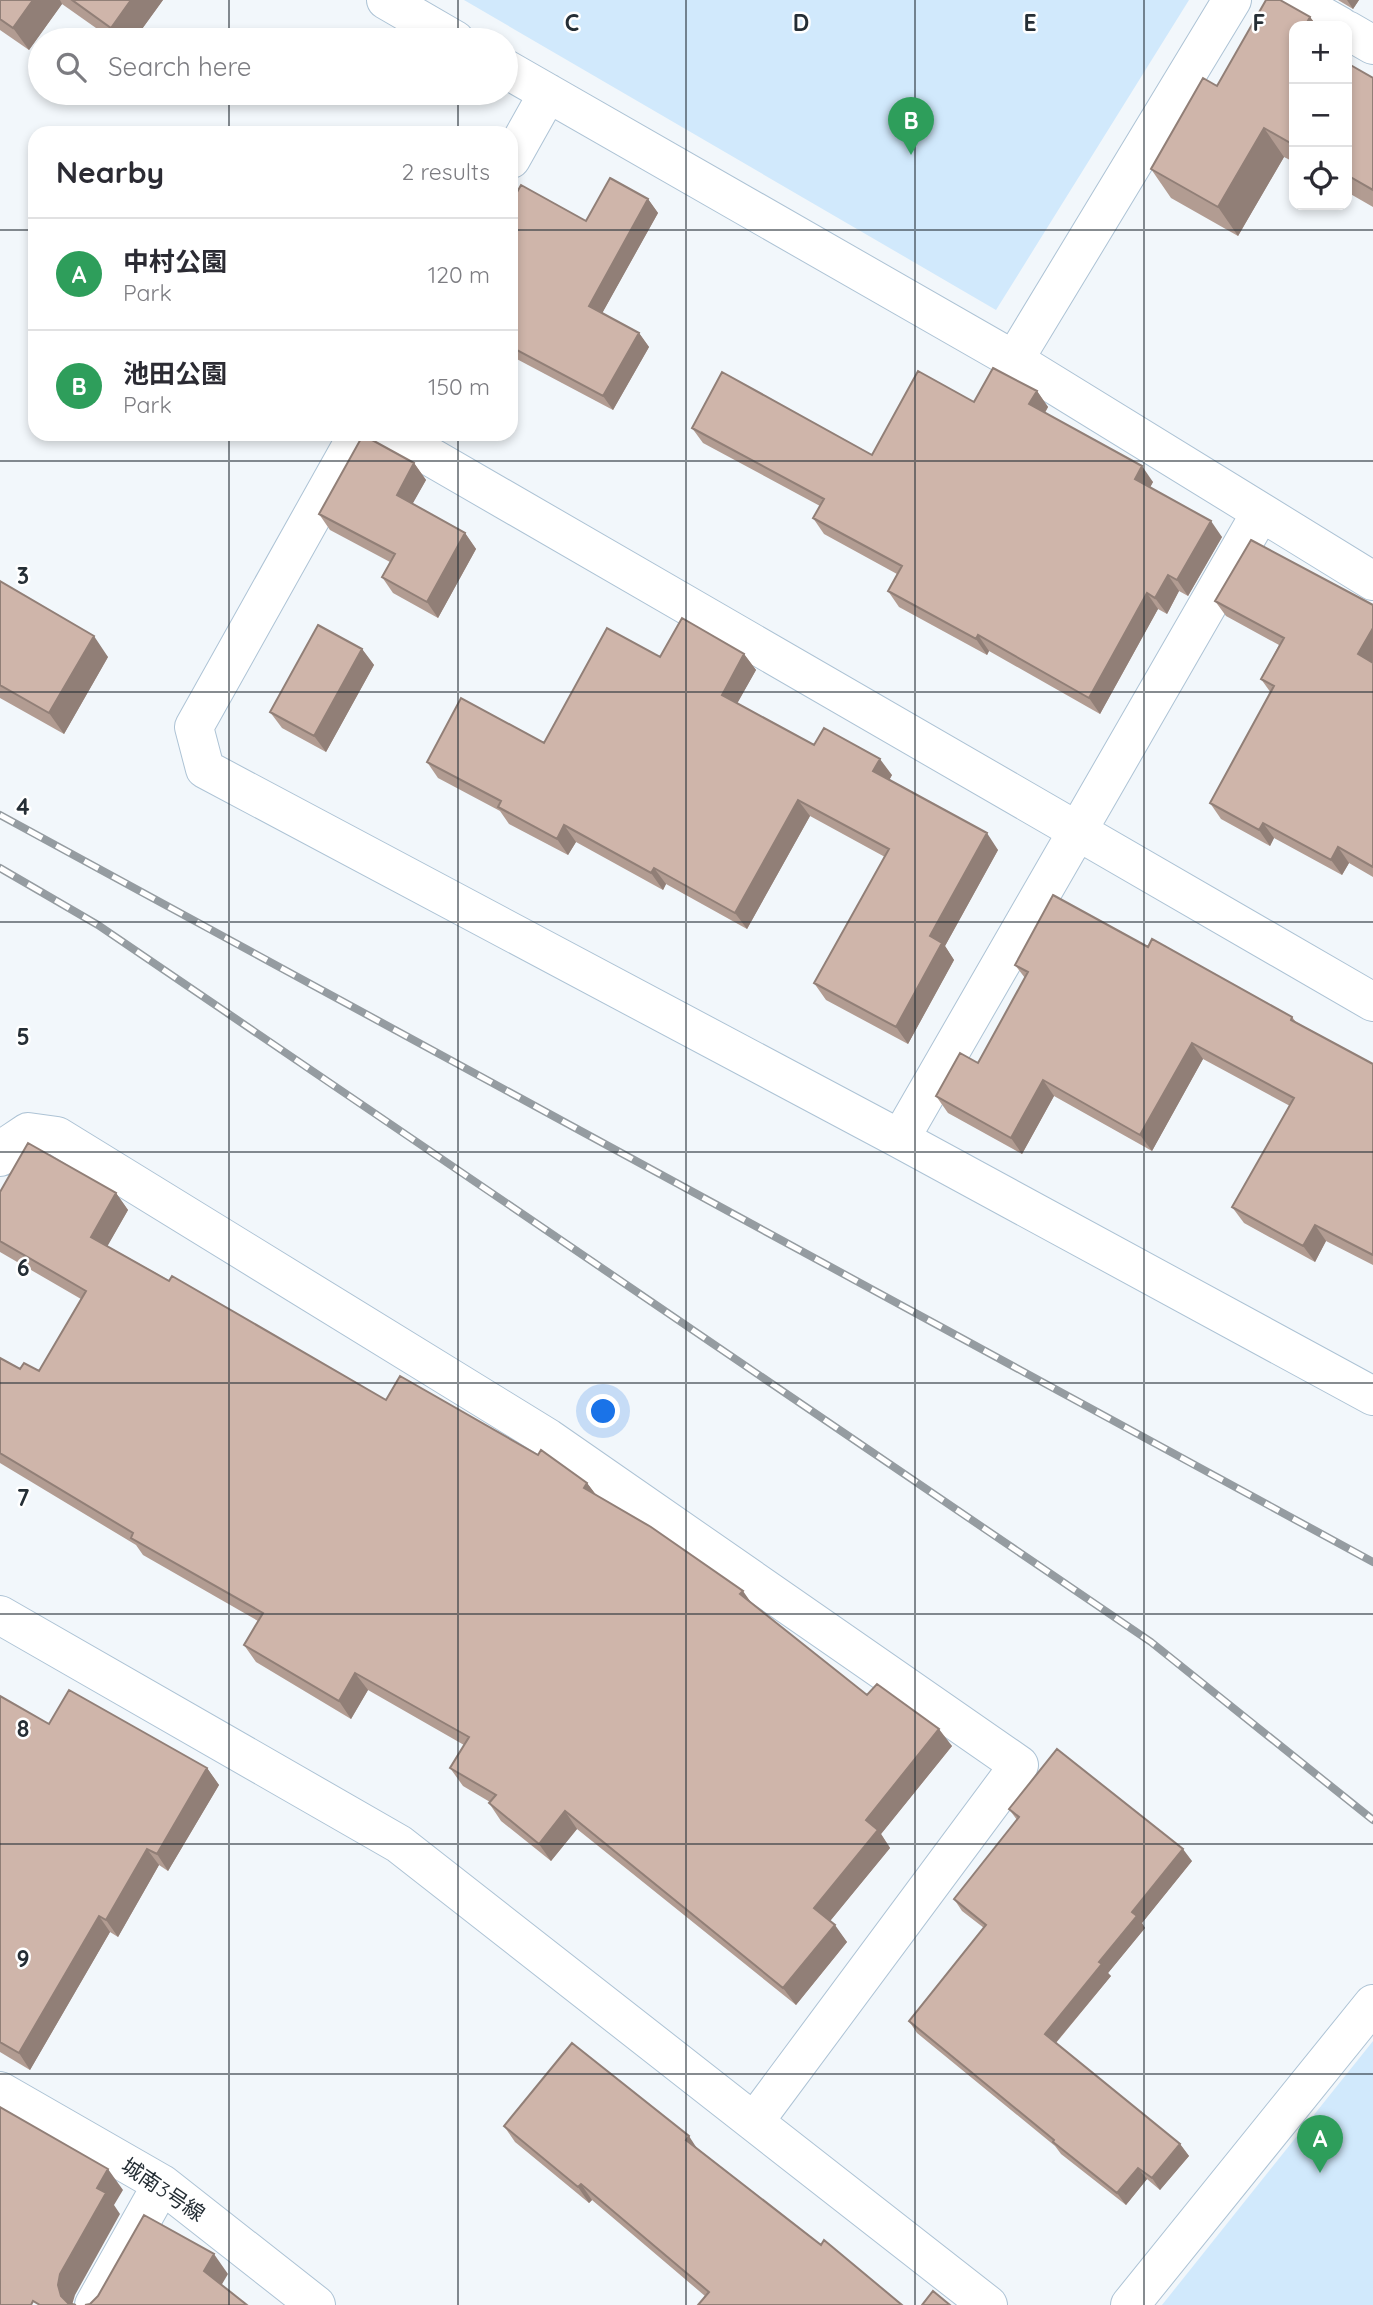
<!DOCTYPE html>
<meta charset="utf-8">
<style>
body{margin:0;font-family:Quicksand,"Noto Sans JP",sans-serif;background:#f7f7f7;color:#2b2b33}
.controls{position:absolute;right:21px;top:21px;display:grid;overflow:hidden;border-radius:14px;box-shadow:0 4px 10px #0003}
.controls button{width:63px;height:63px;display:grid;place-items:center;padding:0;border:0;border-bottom:2px solid #e1e1e2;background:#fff;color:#2b2b33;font:35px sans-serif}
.you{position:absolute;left:604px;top:1412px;width:24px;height:24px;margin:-18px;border:5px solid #fff;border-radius:50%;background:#1a73e8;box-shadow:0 0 0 10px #1a73e833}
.badge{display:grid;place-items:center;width:46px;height:46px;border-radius:50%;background:#db2777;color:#fff;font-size:23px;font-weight:700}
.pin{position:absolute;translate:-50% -58px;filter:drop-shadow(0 2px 4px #0008)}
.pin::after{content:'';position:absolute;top:37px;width:24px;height:21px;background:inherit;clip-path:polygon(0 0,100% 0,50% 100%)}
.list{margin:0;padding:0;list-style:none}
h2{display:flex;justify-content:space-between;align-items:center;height:91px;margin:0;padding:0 28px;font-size:30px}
h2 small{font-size:23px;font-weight:400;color:#7c7c81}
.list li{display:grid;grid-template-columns:46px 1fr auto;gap:21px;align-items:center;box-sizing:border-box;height:112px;padding:0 28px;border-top:2px solid #e1e1e2}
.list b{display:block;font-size:26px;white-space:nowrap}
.list p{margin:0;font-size:23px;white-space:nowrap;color:#7c7c81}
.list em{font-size:23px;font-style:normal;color:#7c7c81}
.icon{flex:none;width:38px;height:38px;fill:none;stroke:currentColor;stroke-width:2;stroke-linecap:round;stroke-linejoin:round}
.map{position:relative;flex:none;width:1373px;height:2305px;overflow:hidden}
.search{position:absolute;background:#fff;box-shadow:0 4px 10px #0003;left:28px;top:28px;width:490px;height:77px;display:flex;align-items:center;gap:18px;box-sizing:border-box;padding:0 24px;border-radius:38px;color:#7c7c81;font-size:26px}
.panel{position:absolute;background:#fff;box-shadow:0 4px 10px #0003;left:28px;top:126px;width:490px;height:315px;border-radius:21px}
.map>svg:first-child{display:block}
</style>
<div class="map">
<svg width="1373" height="2305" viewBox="0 0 1373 2305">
<rect width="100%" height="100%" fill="#f2f7fb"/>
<!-- green -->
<path fill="#d1e9fc" d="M464 0H1189L996 310Z
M1373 2041V2305H1162Z"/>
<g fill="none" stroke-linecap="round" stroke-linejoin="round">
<defs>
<path id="minor" d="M386 0 455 40
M1294 0 1340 26
M1347 30 1373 45
M506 69 1014 360 1373 581
M511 159 548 93
M1014 360 1232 0
M358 434 194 727 205 769 900 1139 1373 1396
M391 434 1373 1002
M900 1139 1260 514
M0 1157 7 1146 28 1132 57 1136 548 1438 1019 1765 754 2122 988 2305
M0 1615 399 1844 754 2122
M0 2091 162 2184 316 2305
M94 2305 162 2184
M1130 2305 1373 2004"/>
</defs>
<!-- minor casing -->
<use href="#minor" stroke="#adc3d5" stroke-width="40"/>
<!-- minor -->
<use href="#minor" stroke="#fff" stroke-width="38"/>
<defs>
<path id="rail" d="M0 815 1373 1562
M0 868 98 925 1151 1642 1373 1820"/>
</defs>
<!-- rail casing -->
<use href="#rail" stroke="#959ca1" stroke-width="8"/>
<!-- rail -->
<use href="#rail" stroke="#fff" stroke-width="5" stroke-dasharray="16" stroke-linecap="butt"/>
</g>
<!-- wall -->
<path fill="#b29c92" d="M0 0H163L134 40H113L62 4 29 50 0 30Z
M1266 0H1280L1310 17 1317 26H1294V162L1284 157 1238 236 1171 198 1151 169 1203 78 1217 86Z
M1338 0H1359L1353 9Z
M1347 63 1373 78V207L1347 192Z
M648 199 658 213 602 313 639 333 649 347 613 410 511 356V203L586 221Z
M1037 391 1048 407 1045 413 1153 482 1150 487 1222 537 1188 596 1179 591 1167 614 1158 609 1100 714 989 651 987 655 899 607 888 591 897 574 824 534 813 518 820 506 703 443 692 428 872 455 974 402Z
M414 463 426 480 412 504 465 533 476 549 438 618 393 593 382 577 390 562 330 530 319 514Z
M0 581 108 657 64 734 0 698Z
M1215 601 1373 605V877L1349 863 1342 875 1274 838 1270 846 1221 819 1210 803 1271 693 1261 679 1279 645 1226 616Z
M362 649 374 665 326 752 282 728 270 712Z
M744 654 756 670 737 703 814 745 892 775 889 780 998 850 945 946 954 960 908 1044 826 1000 814 983 885 857 810 816 747 929 666 884 663 890 576 842 568 855 509 824 500 811 438 778 427 762 544 743 660 657Z
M1148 947 1292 1017 1296 1022 1373 1064V1265L1326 1241 1315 1262 1244 1223 1232 1207 1290 1106 1203 1059 1152 1151 1054 1096 1022 1154 948 1113 936 1096 978 1063 1025 978 1015 965Z
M0 1192 116 1193 128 1210 107 1246 386 1400 587 1483 596 1495 752 1604 867 1695 952 1746 881 1834 890 1848 830 1921 847 1942 796 2005 577 1829 551 1861 501 1821 489 1803 490 1802 463 1786 450 1768 464 1745 368 1690 351 1719 256 1662 244 1645 258 1621 143 1555 136 1545 0 1463V1358L20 1369 39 1371 81 1299 0 1252Z
M0 1696 49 1724 207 1768 219 1785 168 1871 159 1865 118 1937 110 1932 30 2070 0 2052Z
M1009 1809 1192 1861 1142 1923 1145 1928 1108 1973 1111 1976 1056 2043 1180 2144 1189 2156 1160 2190 1147 2179 1126 2205 1061 2154 1055 2146 917 2033 909 2021 984 1928 962 1911 954 1899 1017 1820Z
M504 2126 698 2149 821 2245 902 2305 705 2296 592 2200 589 2203 515 2142Z"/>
<!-- shaded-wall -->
<path fill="#917f77" d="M33 0H60L62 4 29 50 13 28Z
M131 0H163L134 40H119L111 28Z
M1347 0H1359L1353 9Z
M1310 17 1317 26H1305Z
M1264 128 1284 157 1238 236 1218 207Z
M648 199 658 213 599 319 589 306Z
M639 333 649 347 613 410 603 396Z
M1037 391 1048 407 1040 420 1029 404Z
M414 463 426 480 408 512 397 495Z
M1142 466 1153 482 1146 495 1135 479Z
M1211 521 1222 537 1188 596 1177 580Z
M465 533 476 549 438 618 427 602Z
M1168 575 1179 591 1167 614 1155 598Z
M1147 593 1158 609 1100 714 1089 698Z
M1373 628V664L1358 654Z
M978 635 989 651 987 655 976 639Z
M94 636 108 657 64 734 49 713Z
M362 649 374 665 326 752 314 736Z
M744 654 756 670 733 711 722 695Z
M880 759 892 775 885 788 873 771Z
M798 800 810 816 747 929 735 913Z
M1263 823 1274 838 1270 846 1259 830Z
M564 825 576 842 568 855 557 839Z
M987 833 998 850 945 946 954 960 908 1044 896 1027 930 936Z
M1338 847 1349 863 1342 875 1331 860Z
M654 868 666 884 663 890 651 873Z
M1192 1043 1203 1059 1152 1151 1140 1135Z
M1043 1080 1054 1096 1022 1154 1011 1138Z
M116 1193 128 1210 103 1254 91 1237Z
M1315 1225 1326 1241 1315 1262 1303 1246Z
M587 1483 600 1500 584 1488Z
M743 1591 755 1608 740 1594Z
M355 1673 368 1690 351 1719 339 1701Z
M939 1729 952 1746 881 1834 890 1848 826 1926 814 1908 866 1820Z
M207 1768 219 1785 168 1871 157 1854Z
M565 1811 577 1829 551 1861 539 1844Z
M147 1849 159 1865 118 1937 106 1920Z
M1183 1849 1192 1861 1142 1923 1145 1928 1108 1973 1111 1976 1053 2046 1045 2034 1132 1912Z
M99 1916 110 1932 30 2070 19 2053Z
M835 1925 847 1942 796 2005 783 1988Z
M689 2136 700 2153 686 2140Z
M1180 2144 1189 2156 1160 2190 1152 2178Z
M1138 2168 1147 2179 1126 2205 1117 2193Z
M108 2169 123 2190 114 2205 120 2214 75 2295 72 2305H67L61 2296 58 2285 60 2274 97 2188Z
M581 2184 592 2200 589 2203 578 2187Z
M214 2254 228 2274 218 2291 204 2271Z"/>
<!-- building -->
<path fill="#cfb5aa" stroke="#917f77" stroke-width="2" d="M0 0H33L13 28 0 19Z
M72 0H131L111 28Z
M1266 0H1280L1310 17 1305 26H1294V145L1264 128 1218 207 1151 169 1203 78 1217 86Z
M1347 63 1373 78V190L1347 175Z
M610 178 648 199 589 306 639 333 603 396 511 347V203L521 185 586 221Z
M993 368 1037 391 1029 404 1142 466 1135 479 1211 521 1177 580 1168 575 1155 598 1147 593 1089 698 978 635 976 639 888 591 902 566 813 518 824 499 692 428 722 372 872 455 918 371 974 402Z
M363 435 414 463 397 495 465 533 427 602 382 577 395 554 319 514Z
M1251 540 1373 605V628L1358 654 1373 663V867L1338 847 1331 860 1263 823 1259 830 1210 803 1274 686 1261 679 1284 638 1215 601Z
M0 581 94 636 49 713 0 685Z
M682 618 744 654 722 695 814 745 824 728 880 759 873 771 987 833 930 936 942 943 896 1027 814 983 889 849 798 800 735 913 654 868 651 873 564 825 557 839 498 807 501 801 427 762 461 698 544 743 607 628 660 657Z
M318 625 362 649 314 736 270 712Z
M1053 895 1148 947 1152 939 1292 1017 1291 1020 1373 1064V1255L1315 1225 1303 1246 1232 1207 1294 1098 1192 1043 1140 1135 1043 1080 1011 1138 936 1096 960 1053 978 1063 1028 972 1015 965Z
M28 1143 116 1193 91 1237 169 1281 172 1276 386 1400 400 1376 538 1455 541 1450 587 1483 584 1488 651 1527 743 1591 740 1594 867 1695 877 1684 939 1729 866 1820 878 1830 814 1908 835 1925 783 1988 565 1811 539 1844 489 1803 496 1795 450 1768 469 1737 355 1673 339 1701 244 1645 263 1613 131 1538 133 1533 0 1453V1358L20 1369 24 1363 39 1371 86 1291 0 1241V1192Z
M69 1690 207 1768 157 1854 147 1849 106 1920 99 1916 19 2053 0 2042V1696L49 1724Z
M1057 1749 1183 1849 1132 1912 1137 1916 1099 1962 1102 1964 1045 2034 1180 2144 1152 2178 1138 2168 1117 2193 1053 2142 1054 2140 909 2021 986 1925 954 1899 1019 1817 1009 1809Z
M572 2043 689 2136 686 2140 821 2245 824 2240 902 2305H698L709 2292 581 2184 578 2187 504 2126Z
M0 2107 108 2169 97 2188 106 2193 60 2274 58 2285 61 2296 68 2303 76 2305H40L33 2301 31 2305H0Z
M144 2215 214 2254 204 2271 247 2305H85L90 2304 98 2296Z
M933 2291 950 2305H922Z"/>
<!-- grid -->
<path fill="none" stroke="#252e35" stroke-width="2" stroke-opacity="0.55" d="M229 0V40M458 0V40M686 0V2305M915 0V2305M1144 0V2305M229 93V133M458 93V133M0 230H35M511 230H1373M229 434V2305M458 434V2305M0 461H1373M0 692H1373M0 922H1373M0 1152H1373M0 1383H1373M0 1614H1373M0 1844H1373M0 2074H1373"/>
<g text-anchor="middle" stroke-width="5" stroke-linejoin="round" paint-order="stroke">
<!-- street labels -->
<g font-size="21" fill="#252e35" stroke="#fff">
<text transform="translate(163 2190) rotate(34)" y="7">城南3号線</text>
</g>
</g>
<g font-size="23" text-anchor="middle" font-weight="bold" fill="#252e35" stroke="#fff" stroke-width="5" stroke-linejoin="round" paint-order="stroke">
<text x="572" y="31">C</text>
<text x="801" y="31">D</text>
<text x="1030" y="31">E</text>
<text x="1259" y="31">F</text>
<text x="23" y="584">3</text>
<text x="23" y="815">4</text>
<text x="23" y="1045">5</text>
<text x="23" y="1276">6</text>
<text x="23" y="1506">7</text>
<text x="23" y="1737">8</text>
<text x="23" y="1967">9</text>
</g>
</svg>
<div class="controls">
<button>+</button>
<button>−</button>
<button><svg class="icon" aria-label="locate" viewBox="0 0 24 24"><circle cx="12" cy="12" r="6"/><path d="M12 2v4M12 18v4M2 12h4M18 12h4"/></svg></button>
</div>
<div class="you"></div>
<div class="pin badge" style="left:1320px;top:2173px;background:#2e9e5b">A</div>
<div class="pin badge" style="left:911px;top:155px;background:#2e9e5b">B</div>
<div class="search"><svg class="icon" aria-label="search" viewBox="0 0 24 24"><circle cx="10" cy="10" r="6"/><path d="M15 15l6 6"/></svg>Search here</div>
<section class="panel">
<h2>Nearby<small>2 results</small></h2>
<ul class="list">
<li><span class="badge" style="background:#2e9e5b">A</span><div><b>中村公園</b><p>Park</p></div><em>120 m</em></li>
<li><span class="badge" style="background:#2e9e5b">B</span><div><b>池田公園</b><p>Park</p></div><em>150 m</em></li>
</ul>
</section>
</div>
